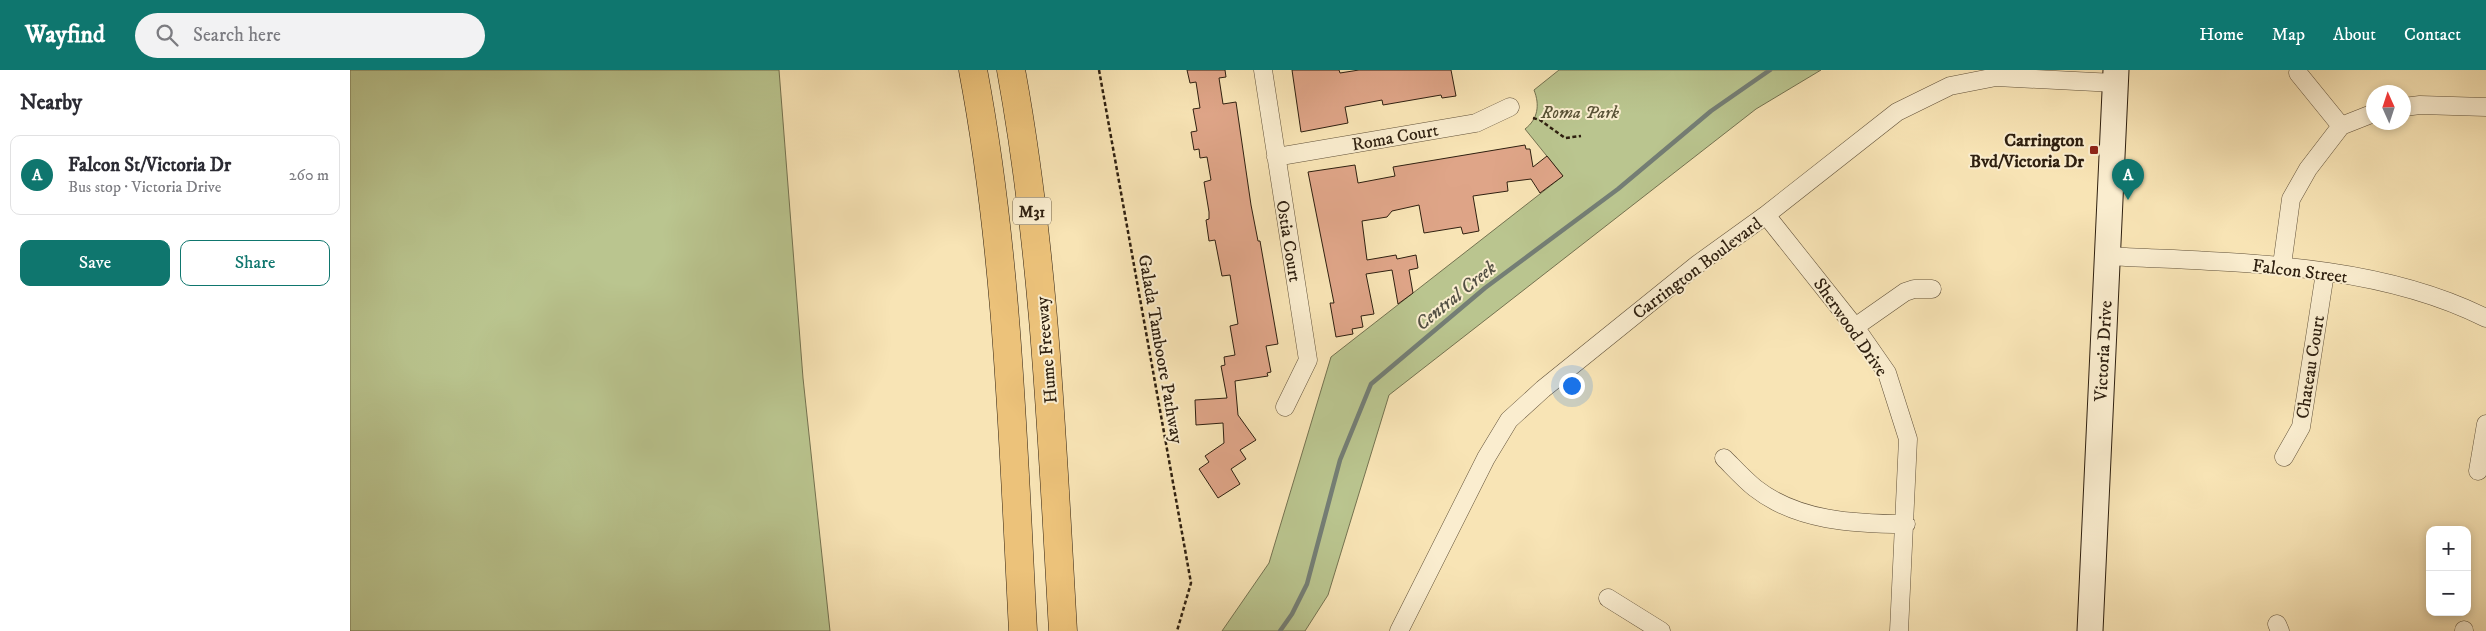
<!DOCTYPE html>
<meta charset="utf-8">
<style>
body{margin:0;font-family:"IM FELL DW Pica",serif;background:#f2f2f3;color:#2b2b33}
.controls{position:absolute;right:15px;bottom:15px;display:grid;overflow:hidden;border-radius:10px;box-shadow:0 2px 8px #0003}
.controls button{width:45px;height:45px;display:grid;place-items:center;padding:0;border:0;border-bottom:1px solid #e1e1e2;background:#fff;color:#2b2b33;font:25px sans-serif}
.compass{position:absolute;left:2016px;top:15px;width:45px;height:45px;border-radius:50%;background:#fff;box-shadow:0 2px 8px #0003;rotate:357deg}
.you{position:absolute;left:1221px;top:315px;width:18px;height:18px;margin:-12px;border:4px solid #fff;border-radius:50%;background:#1a73e8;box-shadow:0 0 0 8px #1a73e833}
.badge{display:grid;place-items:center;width:32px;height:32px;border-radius:50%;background:#0f766e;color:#fff;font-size:16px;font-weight:700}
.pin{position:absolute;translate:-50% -41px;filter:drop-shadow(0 1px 2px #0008)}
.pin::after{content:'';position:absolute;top:26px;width:18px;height:15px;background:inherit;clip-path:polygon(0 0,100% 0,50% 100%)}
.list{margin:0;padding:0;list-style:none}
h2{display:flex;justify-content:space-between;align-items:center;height:65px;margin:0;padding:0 20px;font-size:21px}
h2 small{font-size:16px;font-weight:400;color:#7c7c81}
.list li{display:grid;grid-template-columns:32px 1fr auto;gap:15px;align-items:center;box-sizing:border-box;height:80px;margin:0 10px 10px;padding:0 10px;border:1px solid #e1e1e2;border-radius:10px}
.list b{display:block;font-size:19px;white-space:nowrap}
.list p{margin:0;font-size:16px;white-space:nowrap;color:#7c7c81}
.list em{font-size:16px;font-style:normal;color:#7c7c81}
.actions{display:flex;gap:10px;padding:15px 20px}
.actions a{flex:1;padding:11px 0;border:1px solid #0f766e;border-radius:10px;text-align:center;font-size:18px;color:#0f766e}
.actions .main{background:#0f766e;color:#fff}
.icon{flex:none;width:28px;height:28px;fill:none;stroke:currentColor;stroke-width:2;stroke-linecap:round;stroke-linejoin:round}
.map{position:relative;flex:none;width:2136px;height:561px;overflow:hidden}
header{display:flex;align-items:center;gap:30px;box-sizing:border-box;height:70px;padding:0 25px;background:#0f766e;color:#fff}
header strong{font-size:24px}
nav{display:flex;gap:28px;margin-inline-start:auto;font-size:18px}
.search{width:350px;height:45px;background:#f2f2f3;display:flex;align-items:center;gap:12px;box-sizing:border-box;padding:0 18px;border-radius:28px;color:#7c7c81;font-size:19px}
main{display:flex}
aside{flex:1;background:#fff}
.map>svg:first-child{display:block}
</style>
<header>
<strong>Wayfind</strong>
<div class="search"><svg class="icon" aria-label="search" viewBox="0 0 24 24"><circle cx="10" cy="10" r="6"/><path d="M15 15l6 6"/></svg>Search here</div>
<nav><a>Home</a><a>Map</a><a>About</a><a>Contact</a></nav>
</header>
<main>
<aside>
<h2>Nearby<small></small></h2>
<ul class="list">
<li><span class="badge">A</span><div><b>Falcon St/Victoria Dr</b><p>Bus stop · Victoria Drive</p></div><em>260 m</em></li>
</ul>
<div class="actions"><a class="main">Save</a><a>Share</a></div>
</aside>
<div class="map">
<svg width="2136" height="561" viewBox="0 0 2136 561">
<rect width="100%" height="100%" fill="#f8e4b5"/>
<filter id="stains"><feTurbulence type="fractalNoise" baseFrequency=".004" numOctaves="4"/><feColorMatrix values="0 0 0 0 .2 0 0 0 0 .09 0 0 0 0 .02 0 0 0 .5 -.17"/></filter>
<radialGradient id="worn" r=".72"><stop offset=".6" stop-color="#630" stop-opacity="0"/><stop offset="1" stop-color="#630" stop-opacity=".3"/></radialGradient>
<!-- green -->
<path fill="#bac58f" stroke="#747250" d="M0 0H429L453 308 480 561H0Z
M1209 0H1471L1406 39 1039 325 978 525 955 561H872L919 493 981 287 1213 106 1175 59C1188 49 1190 35 1184 20Z"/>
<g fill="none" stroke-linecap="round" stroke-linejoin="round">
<!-- stream -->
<path stroke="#747e75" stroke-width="4.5" d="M930 561 942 544 957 514 990 390 1021 314 1135 218 1268 119 1361 41 1420 0"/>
</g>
<!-- building -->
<path fill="#dfa588" stroke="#2f2010" d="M837 0H875L876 7 869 8 873 34 886 32 901 135 908 171H910L928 274 916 276 921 302 917 303 918 306 885 311 888 345 906 370 890 380 896 389 881 399 890 414 868 428 849 399 859 392 855 386 874 373 873 353 846 355 845 330 877 328 871 296 875 295 874 287 885 285 880 256 888 254 880 205 872 206 865 170 859 171 856 150 859 149V142L854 112 861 110 857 87 850 88 849 79 844 80 841 62 847 61 843 39 850 38 846 12 840 13Z
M942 0H989L990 3 1009 0H1101L1106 26 1092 28 1091 25 1033 35 1032 30 995 37 998 53 951 62Z
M1175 75 1176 79H1180L1183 97 1197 86 1213 106 1190 123 1181 109 1157 112 1158 121 1123 126 1129 161 1113 164 1111 157 1074 163 1069 135 1042 141 1037 147 1012 151 1017 190 1046 185 1047 189 1066 185 1068 198 1059 200 1063 223 1048 234 1042 200 1016 204 1024 244 1011 246 1013 257 1002 259 1003 264 986 267 980 233H984L958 102 1005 95 1008 113 1045 106 1043 97Z"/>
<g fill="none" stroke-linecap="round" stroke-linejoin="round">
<defs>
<path id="street" d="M913 0 958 290 935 337
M1948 3 1991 56
M2054 37 2070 35 2136 37
M926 87 1126 53 1160 37
M1416 145 1505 257 1537 303 1558 369 1549 561
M1757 186C1881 193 2023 191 2136 248
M1932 195 1941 129 1958 99 1991 56 2024 43
M1505 257 1555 222 1564 219H1582
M1934 387 1951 357 1975 203
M1374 388C1384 398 1394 409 1405 418 1447 451 1504 454 1556 454
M2128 401 2136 354
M1258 528 1311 561
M1927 554 1930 561
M1049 561 1136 388 1159 350 1193 319 1348 194 1416 145 1547 42 1600 16 1646 7 1765 13
M2114 561V560"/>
<path id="secondary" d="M1740 561 1766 0"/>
<path id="highway" d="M623 0C658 185 663 374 673 561
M661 0C695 186 702 373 713 561"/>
</defs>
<!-- street casing -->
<use href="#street" stroke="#615139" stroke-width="19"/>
<!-- secondary casing -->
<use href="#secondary" stroke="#2f2010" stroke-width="27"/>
<!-- highway casing -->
<use href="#highway" stroke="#2f2010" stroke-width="29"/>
<!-- path -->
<path stroke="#2f2010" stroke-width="2.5" stroke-dasharray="4 2.5" stroke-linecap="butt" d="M749 0 841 513 827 561
M1183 48 1190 50 1215 68 1231 66"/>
<!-- street -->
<use href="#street" stroke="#faedcf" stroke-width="18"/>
<!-- secondary -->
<use href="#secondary" stroke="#faedcf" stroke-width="25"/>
<!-- highway -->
<use href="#highway" stroke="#ecc27a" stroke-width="28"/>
</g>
<!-- markers -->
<rect fill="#8f2418" stroke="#faedcf" stroke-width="2" x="1739" y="75" width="10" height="10" rx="2.5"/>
<g text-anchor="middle" stroke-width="4" stroke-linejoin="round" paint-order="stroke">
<!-- shield labels -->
<rect fill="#faedcf" stroke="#6c5e49" stroke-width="1" x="663" y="127.5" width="38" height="27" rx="4"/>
<g font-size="16" font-weight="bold" fill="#2f2010">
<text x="682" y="147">M31</text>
</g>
<!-- park labels -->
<g font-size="18" font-style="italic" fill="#595236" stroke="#faedcf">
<text x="1230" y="48">Roma Park</text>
</g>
<!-- street labels -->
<g font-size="18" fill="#2f2010" stroke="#faedcf">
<text transform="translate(1045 67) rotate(-10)" y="6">Roma Court</text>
<text transform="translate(939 171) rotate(81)" y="6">Ostia Court</text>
<text transform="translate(1347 198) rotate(-37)" y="6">Carrington Boulevard</text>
<text transform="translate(1950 201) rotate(7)" y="6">Falcon Street</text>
<text transform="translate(1501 257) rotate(55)" y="6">Sherwood Drive</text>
<text transform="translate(811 279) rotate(80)" y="6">Galada Tamboore Pathway</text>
<text transform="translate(696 280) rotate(-95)" y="6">Hume Freeway</text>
<text transform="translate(1753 281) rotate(-87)" y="6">Victoria Drive</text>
<text transform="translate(1960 297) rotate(-81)" y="6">Chateau Court</text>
</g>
<!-- poi labels -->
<g font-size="18" font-weight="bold" fill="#2f2010" stroke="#faedcf" text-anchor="end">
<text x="1734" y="76">Carrington<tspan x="1734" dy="21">Bvd/Victoria Dr</tspan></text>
</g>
<!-- water labels -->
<g font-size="19" font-style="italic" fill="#524f43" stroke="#faedcf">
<text transform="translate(1105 225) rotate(-39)" y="7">Central Creek</text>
</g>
</g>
<rect width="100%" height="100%" filter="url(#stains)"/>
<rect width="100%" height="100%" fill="url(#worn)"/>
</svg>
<div class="controls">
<button>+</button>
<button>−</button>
</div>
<svg class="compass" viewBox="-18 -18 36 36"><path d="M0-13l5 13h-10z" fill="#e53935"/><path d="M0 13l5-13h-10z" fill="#7c7c81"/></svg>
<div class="you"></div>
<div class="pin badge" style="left:1778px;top:130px">A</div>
</div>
</main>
